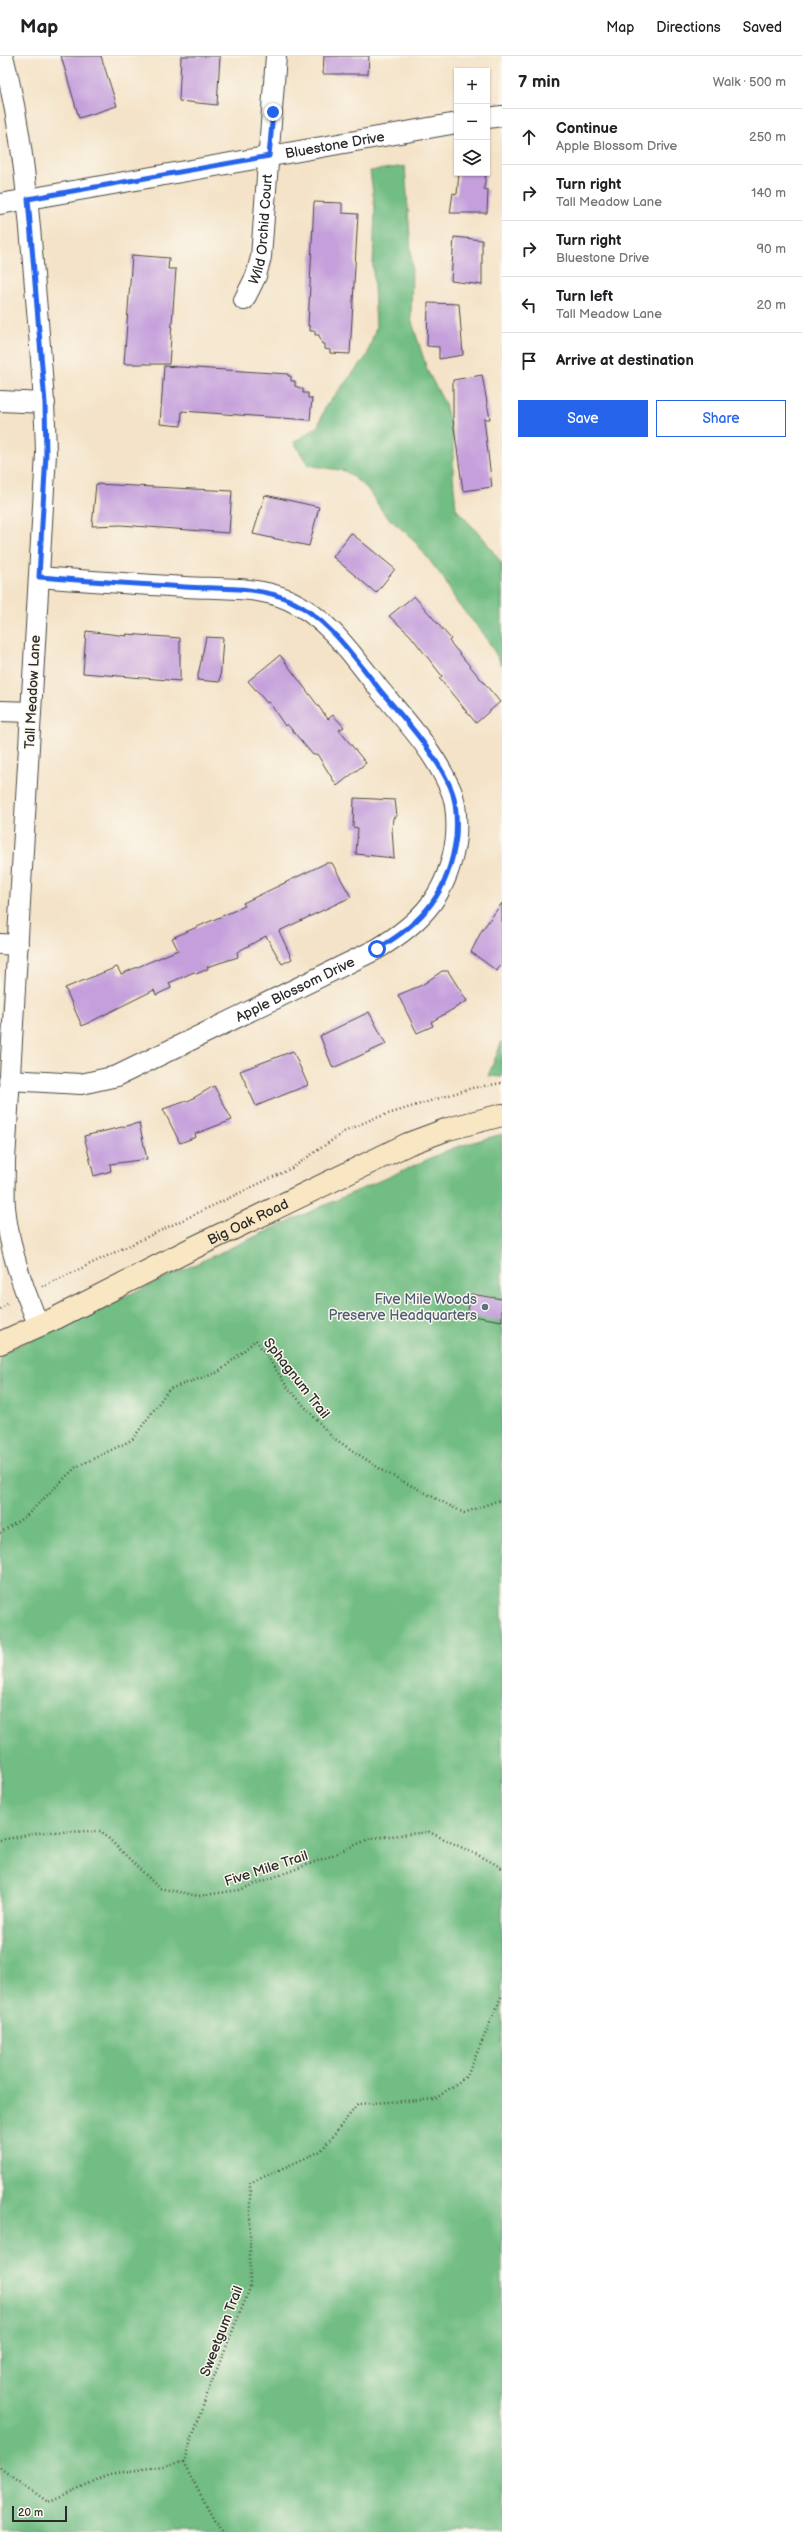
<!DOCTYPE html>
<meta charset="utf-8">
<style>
body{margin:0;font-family:"Balsamiq Sans",sans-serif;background:#f2f2f2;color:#202124}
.controls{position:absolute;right:12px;top:12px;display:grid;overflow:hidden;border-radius:0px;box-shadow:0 1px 3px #0004}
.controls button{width:36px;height:36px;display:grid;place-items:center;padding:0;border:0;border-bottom:1px solid #e0e0e0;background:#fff;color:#202124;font:20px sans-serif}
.scale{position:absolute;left:12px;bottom:10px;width:55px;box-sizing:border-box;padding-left:4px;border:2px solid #2b2b2b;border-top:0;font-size:11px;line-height:14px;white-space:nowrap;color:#2b2b2b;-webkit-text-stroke:3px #fbf7ec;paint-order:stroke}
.stop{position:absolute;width:12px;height:12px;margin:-9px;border:3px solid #2563eb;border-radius:50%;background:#fff}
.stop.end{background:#2563eb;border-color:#fff;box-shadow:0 1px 4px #0008}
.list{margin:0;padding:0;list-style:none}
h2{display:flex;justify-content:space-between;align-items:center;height:52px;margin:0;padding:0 16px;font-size:17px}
h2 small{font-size:13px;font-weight:400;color:#757577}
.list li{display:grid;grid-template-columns:26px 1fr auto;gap:12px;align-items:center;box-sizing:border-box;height:56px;padding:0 16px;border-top:1px solid #e0e0e0}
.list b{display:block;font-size:15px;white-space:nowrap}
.list p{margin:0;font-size:13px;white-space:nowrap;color:#757577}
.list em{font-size:13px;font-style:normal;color:#757577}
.actions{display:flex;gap:8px;padding:12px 16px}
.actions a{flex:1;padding:9px 0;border:1px solid #2563eb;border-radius:0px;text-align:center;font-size:14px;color:#2563eb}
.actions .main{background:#2563eb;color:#fff}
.icon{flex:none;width:22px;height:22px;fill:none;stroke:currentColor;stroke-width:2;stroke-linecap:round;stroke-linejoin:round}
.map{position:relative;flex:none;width:502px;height:2476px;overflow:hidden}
header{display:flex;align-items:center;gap:24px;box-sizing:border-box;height:56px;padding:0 20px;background:#fff;border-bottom:1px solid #e0e0e0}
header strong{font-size:19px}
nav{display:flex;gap:22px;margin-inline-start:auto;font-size:14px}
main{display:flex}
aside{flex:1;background:#fff}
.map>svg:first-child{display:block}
</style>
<header>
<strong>Map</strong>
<nav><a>Map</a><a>Directions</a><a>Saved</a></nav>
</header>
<main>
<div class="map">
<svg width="502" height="2476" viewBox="0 0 502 2476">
<rect width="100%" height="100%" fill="#fbf7ec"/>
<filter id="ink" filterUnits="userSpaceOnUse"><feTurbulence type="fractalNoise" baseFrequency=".025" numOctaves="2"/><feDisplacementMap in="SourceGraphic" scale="8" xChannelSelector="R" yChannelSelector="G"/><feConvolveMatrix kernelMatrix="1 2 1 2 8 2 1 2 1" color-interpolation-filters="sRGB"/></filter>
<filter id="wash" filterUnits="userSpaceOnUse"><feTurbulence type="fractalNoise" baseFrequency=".012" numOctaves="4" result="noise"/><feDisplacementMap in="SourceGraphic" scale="16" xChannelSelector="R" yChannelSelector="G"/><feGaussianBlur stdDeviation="0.9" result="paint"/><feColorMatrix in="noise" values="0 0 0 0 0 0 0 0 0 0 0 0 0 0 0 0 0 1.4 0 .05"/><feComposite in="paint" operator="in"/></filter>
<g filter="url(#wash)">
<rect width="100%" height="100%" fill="#f4e3c8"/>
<!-- forest -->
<path fill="#72bd84" stroke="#4e7458" d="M405 110 412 209 411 263 428 316 445 348 453 381V419L456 453 484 483 502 508V609L484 578 457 547 444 523 413 483 385 459 367 432 345 415 308 409 294 386 318 370 325 351 367 300 376 271 373 211 375 153 370 115Z
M502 985V1021L488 1020Z
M502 1078V2476H0V1298L276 1171 453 1092Z"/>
<g id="blocks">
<!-- building -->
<path fill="#c49fdb" d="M61 0H101L117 50 79 62Z
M181 0H220L217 49 179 45Z
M324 0H369L368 18H323Z
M459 117H486L484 133 488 134 487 157H450L453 137 457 138Z
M314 146 342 147V157L358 158 350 298 330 297V294L325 293V288H322L319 279H315V275H310V270H308Z
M454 181 482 184V229L451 225Z
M132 199 169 202 168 213H176L169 308H124Z
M428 247 459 248 463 299 439 303V291L427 290Z
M164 310 288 318V320H291V325H295V330L303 333V337H308V342H312L310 364 182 355 181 370 160 368Z
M482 319 490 363H484L492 431 463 435 453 364V324Z
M96 428 232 435 229 477 121 469 92 470Z
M265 439 319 451 309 490 253 478Z
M351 477 395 513 376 537 333 501Z
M414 540 451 583 449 585 500 646 476 667 439 622 442 620 410 579 389 560Z
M86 575 127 580 126 578 180 582V625L83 617Z
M206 581 223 582 220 626 197 624Z
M280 599 328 663 333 659 344 671 339 674 366 707 337 730 317 698 313 699 287 668 285 670 269 646 267 647 248 625Z
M354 742 395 744 397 760 393 762 392 773 394 802 356 798 358 772 353 771Z
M326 807H332L351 841 279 875 292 903 282 908 266 880 237 896 238 901 207 911 208 913 196 918 194 916 169 927 171 932 156 939 154 934 82 970 65 932 117 911 121 918 178 894 172 882 245 850 243 847Z
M502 847V907L497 915 471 896 482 874Z
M442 915H448L467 945 431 966 433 970 417 977 398 939 422 929Z
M369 956 386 988 333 1012 320 980Z
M293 995 308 1029 256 1050 240 1015Z
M214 1030 232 1064 195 1078 196 1081 180 1087 163 1053 190 1044Z
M139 1067 147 1103 110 1108 111 1115 94 1120 84 1080Z
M471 1238 502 1243V1265L467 1259Z"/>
</g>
</g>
<g filter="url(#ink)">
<use href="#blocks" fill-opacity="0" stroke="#494743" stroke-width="1"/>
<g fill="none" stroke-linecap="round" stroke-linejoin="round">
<defs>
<g id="street">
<path d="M3 0C22 72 28 145 34 219 39 278 45 338 46 398L5 1105C5 1120 4 1136 5 1151 9 1193 23 1232 39 1270"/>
<path d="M487 62 502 60"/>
<path id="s1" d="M0 148 457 67"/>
<path id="s2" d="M244 244 256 220 261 201 276 0"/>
<path d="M0 345 45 347"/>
<path d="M0 655 31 656"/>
<path d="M0 888 18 889"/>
<path id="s3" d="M9 1024 81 1028 117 1020 377 893C424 865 449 836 456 781 457 765 457 745 449 730 433 694 405 664 380 634 354 601 328 562 289 544 258 530 219 533 185 531 136 528 87 525 39 521"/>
</g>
<g id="secondary">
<path id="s4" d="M0 1287 56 1262 193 1192 408 1088 448 1073 502 1059"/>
</g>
</defs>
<!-- street casing -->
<use href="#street" stroke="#494743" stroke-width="22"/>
<!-- secondary casing -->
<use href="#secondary" stroke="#494743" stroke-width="24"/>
<!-- path -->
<path stroke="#494743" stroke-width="2.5" stroke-dasharray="1 3" stroke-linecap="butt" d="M42 1231 292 1112 344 1076 372 1063 472 1032 502 1027
M0 1253 9 1247
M0 1477 26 1460 76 1411 132 1384 169 1333 219 1316 256 1284 288 1332 332 1381 385 1416 464 1457 502 1443
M0 1784 45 1776 101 1775 159 1832 199 1840 239 1834 328 1801 371 1782 429 1776 484 1802 502 1812
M183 2407 209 2333 250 2232V2127L321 2095 358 2048 435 2043 467 2020 502 1939
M183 2407 218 2470 223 2476
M0 2412 48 2446 110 2418 183 2407"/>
<!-- street -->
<use href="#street" stroke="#fff" stroke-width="20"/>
<!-- secondary -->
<use href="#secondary" stroke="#f9e7c3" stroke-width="22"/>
</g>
</g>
<g fill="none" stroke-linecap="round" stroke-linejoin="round" filter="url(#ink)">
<!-- route -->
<path stroke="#2563eb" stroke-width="5" d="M273 56 269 100 28 143 45 347 46 398 39 521C88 525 136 528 185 531 219 533 258 530 289 544 328 562 354 601 380 634 405 664 433 694 450 730 457 745 457 765 456 781 449 836 424 866 377 893"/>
</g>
<!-- markers -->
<circle fill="#5c6f8a" stroke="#fbf7ec" stroke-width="1.5" cx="485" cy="1251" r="4"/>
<g text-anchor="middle" stroke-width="3" stroke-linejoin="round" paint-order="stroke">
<!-- street labels -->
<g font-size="14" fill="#2b2b2b" stroke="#fbf7ec">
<text dy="5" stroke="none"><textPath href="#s1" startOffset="340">Bluestone Drive</textPath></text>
<text dy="5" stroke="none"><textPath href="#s2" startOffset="74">Wild Orchid Court</textPath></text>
<text transform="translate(32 636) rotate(-87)" y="5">Tall Meadow Lane</text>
<text dy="5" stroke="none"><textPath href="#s3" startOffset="307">Apple Blossom Drive</textPath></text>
<text dy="5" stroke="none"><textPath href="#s4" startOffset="276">Big Oak Road</textPath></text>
<text transform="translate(297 1322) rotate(52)" y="5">Sphagnum Trail</text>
<text transform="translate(266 1812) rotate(-18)" y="5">Five Mile Trail</text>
<text transform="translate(221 2275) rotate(-69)" y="5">Sweetgum Trail</text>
</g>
<!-- service labels -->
<g font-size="14" fill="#4e5e75" stroke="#fbf7ec" text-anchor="end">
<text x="477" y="1248">Five Mile Woods<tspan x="477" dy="16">Preserve Headquarters</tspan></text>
</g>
</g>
</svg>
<div class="controls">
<button>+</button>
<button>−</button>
<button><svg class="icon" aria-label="layers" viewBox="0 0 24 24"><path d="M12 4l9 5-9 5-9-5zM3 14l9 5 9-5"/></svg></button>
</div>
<div class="scale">20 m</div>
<div class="stop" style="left:377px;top:893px"></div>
<div class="stop end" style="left:273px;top:56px"></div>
</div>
<aside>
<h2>7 min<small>Walk · 500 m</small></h2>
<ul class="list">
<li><svg class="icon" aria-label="ahead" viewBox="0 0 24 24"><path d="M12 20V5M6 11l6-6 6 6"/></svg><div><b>Continue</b><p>Apple Blossom Drive</p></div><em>250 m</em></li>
<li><svg class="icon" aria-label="right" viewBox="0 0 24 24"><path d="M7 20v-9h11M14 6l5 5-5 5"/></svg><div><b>Turn right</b><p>Tall Meadow Lane</p></div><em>140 m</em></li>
<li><svg class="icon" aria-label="right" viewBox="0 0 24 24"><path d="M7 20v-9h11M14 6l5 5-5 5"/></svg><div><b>Turn right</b><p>Bluestone Drive</p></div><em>90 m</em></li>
<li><svg class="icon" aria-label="left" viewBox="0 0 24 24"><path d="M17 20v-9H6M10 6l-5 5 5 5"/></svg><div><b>Turn left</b><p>Tall Meadow Lane</p></div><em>20 m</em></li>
<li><svg class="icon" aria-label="arrive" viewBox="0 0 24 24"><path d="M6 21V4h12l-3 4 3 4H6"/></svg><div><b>Arrive at destination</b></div></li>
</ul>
<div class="actions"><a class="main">Save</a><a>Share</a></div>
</aside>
</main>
